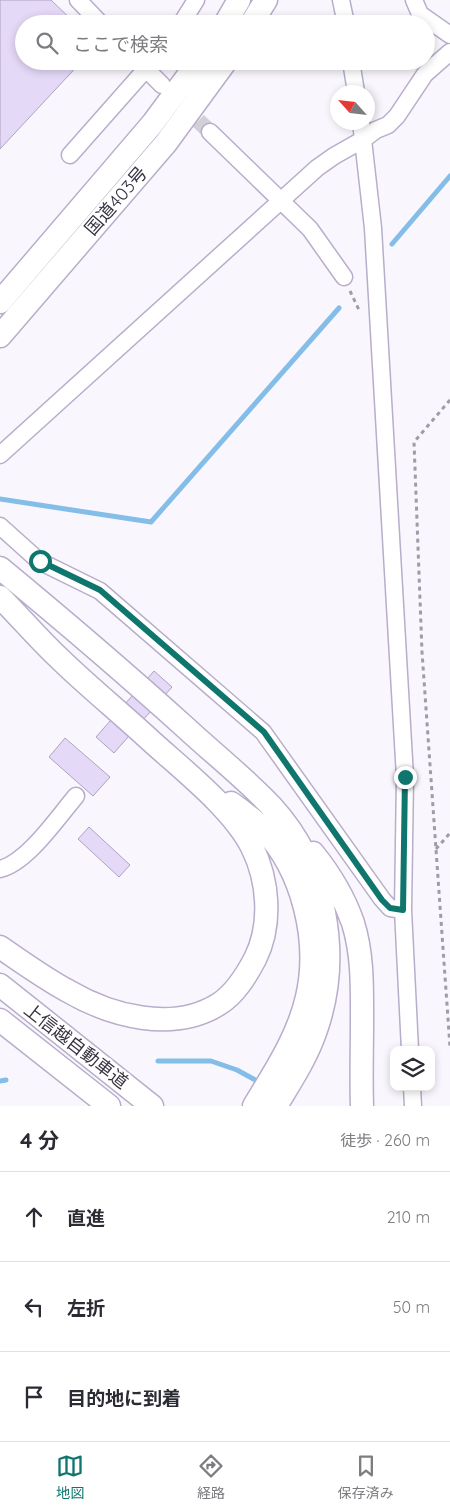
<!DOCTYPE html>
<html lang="ja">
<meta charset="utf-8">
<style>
body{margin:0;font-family:Quicksand,"Noto Sans JP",sans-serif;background:#f2f2f3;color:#2b2b33}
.controls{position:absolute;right:15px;bottom:15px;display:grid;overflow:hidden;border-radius:10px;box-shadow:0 2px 8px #0003}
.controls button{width:45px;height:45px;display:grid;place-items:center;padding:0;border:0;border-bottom:1px solid #e1e1e2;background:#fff;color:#2b2b33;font:25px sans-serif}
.compass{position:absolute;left:330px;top:85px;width:45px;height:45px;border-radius:50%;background:#fff;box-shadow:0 2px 8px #0003;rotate:297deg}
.stop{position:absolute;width:15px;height:15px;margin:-11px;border:4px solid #0f766e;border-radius:50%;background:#fff}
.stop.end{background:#0f766e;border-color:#fff;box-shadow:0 1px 5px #0008}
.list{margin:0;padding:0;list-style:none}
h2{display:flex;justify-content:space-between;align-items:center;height:65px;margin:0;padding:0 20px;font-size:21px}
h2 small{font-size:16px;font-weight:400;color:#7c7c81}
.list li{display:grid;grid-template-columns:32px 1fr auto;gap:15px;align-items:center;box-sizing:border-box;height:90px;padding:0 20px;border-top:1px solid #e1e1e2}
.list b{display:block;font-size:19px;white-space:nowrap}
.list em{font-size:16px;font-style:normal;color:#7c7c81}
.icon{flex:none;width:28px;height:28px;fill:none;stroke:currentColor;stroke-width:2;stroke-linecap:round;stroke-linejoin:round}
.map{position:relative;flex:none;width:450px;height:1106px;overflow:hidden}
.search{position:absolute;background:#fff;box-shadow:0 2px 8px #0003;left:15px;right:15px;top:15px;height:55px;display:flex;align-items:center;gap:12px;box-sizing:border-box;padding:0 18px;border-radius:28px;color:#7c7c81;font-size:19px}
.sheet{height:335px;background:#fff}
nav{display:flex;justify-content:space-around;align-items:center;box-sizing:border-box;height:70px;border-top:1px solid #e1e1e2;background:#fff;font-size:14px;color:#7c7c81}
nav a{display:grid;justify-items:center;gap:2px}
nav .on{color:#0f766e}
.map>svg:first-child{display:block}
</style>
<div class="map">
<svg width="450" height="1106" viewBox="0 0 450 1106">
<rect width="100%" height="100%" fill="#f9f7fd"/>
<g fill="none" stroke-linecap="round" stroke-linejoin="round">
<!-- stream -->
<path stroke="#84bde8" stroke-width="5" d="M392 244 450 176
M0 499 151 522 339 308
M158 1061H211L237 1070 259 1082
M0 1081 6 1080"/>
</g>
<!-- building -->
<path fill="#e5d9f8" stroke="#aea2c0" d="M0 0H51L76 24H24V61H82L0 149Z
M154 671 172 687 114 753 96 737Z
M65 738 110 777 93 796 49 757Z
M89 827 130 865 119 877 78 839Z"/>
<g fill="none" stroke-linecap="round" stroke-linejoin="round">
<!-- minor-tunnel -->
<path stroke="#d2d0d7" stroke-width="16" stroke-dasharray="16 8" stroke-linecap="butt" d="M181 104 210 132"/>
<defs>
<path id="minor" d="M78 0 101 24
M341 0 346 24
M414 0 420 14 450 35
M181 24 196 0
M138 61 162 85
M351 61 356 92
M361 122 373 228 405 777 403 910 410 1050
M210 132 310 229 344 277
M70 155 153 61
M0 455 317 168 334 156 364 139 376 130 388 125 397 116 425 74 450 52
M0 526 39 561 100 591 263 732 382 899 390 908 403 910
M0 869C27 863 58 817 76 796
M412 1087 413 1106"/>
<path id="highway" d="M225 24 239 0
M251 24 266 0
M0 302 153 123 199 61
M0 336 166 143 226 61
M0 568C63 620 125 673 186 728 214 754 246 779 272 807 326 866 342 955 316 1030 307 1057 291 1081 276 1106
M0 597C21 618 40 641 62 661 91 689 122 714 151 741 183 770 233 809 252 847 269 881 272 925 255 959 246 976 235 994 219 1004 173 1033 111 1016 68 991 44 978 22 962 0 947
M231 803C242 811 253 819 263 829 303 870 320 941 307 997 298 1037 275 1071 254 1106
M313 853C330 874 344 897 353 923 363 955 362 988 362 1022 362 1050 361 1078 362 1106
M0 985 152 1106
M0 1020 109 1106"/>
</defs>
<!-- minor casing -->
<use href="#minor" stroke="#b8adcb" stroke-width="19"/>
<!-- highway casing -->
<use href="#highway" stroke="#b8adcb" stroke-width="25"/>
<!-- path -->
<path stroke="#9f9ca5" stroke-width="3" stroke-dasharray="4 4" stroke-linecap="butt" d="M350 291 359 310
M450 400 414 442 422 652 450 1047
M436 849 450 833"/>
<!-- minor -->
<use href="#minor" stroke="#fff" stroke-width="16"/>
<!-- highway -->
<use href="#highway" stroke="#fff" stroke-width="22"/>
</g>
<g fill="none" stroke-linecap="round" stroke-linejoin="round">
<!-- route -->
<path stroke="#0f766e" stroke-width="6" d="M40 561 100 590 264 732 382 900 390 908 403 910 405 777"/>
</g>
<g text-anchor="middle" stroke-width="4.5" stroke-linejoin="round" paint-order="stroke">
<!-- street labels -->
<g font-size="18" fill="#383340" stroke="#fff">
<text transform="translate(116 201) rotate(-49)" y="6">国道403号</text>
<text transform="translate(76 1046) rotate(38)" y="6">上信越自動車道</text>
</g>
</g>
</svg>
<div class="controls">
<button><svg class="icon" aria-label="layers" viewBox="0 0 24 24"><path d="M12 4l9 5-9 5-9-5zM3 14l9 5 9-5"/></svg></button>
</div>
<svg class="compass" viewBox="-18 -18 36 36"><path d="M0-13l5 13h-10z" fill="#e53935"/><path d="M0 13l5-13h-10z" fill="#7c7c81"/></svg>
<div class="stop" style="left:40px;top:561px"></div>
<div class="stop end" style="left:405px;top:777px"></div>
<div class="search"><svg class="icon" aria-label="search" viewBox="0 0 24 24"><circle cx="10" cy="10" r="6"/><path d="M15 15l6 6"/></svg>ここで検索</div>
</div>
<section class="sheet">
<h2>4 分<small>徒歩 · 260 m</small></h2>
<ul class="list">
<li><svg class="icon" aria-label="ahead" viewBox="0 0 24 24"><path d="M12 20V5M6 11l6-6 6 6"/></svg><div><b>直進</b></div><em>210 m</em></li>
<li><svg class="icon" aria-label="left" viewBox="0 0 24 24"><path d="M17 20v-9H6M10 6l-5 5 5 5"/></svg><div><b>左折</b></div><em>50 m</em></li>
<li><svg class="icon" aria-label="arrive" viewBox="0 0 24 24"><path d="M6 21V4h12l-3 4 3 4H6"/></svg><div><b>目的地に到着</b></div></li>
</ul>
</section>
<nav>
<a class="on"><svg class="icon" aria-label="map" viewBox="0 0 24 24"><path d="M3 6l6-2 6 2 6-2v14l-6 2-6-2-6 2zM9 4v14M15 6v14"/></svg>地図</a>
<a><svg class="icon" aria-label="directions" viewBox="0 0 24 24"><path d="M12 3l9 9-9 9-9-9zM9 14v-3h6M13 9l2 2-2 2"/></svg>経路</a>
<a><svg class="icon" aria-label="saved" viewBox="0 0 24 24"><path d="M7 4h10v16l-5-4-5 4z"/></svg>保存済み</a>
</nav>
